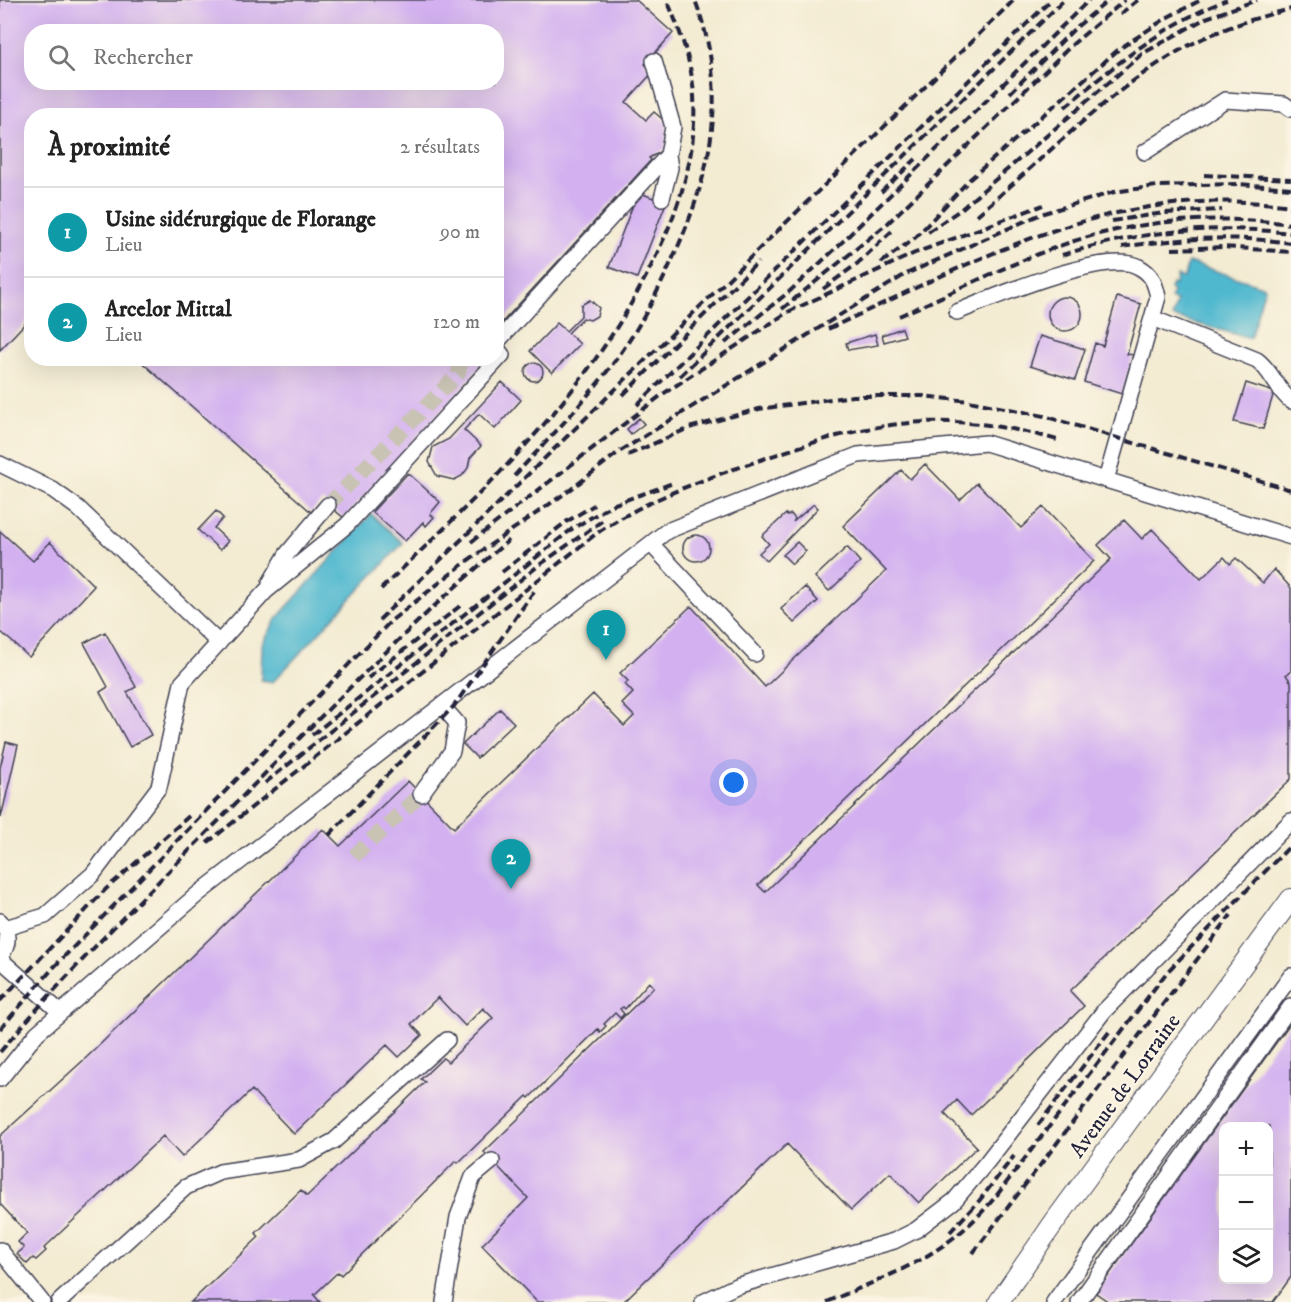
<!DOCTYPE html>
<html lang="fr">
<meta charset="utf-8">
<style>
body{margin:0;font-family:"IM FELL DW Pica",serif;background:#f6f6f6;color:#222}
.controls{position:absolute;right:18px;bottom:18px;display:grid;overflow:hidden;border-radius:12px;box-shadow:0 6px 24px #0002}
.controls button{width:54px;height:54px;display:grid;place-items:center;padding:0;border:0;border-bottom:2px solid #e0e0e0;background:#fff;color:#222;font:30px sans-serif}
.you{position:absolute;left:734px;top:783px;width:21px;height:21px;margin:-15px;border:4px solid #fff;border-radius:50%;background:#1a73e8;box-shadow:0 0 0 9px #1a73e833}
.badge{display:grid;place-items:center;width:39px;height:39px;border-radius:50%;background:#1f6fb2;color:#fff;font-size:20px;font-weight:700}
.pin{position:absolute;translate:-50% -50px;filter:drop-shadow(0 2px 3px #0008)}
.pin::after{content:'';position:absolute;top:32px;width:21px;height:18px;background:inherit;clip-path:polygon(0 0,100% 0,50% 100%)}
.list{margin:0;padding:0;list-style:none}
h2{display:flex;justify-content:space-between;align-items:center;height:78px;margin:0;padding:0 24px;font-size:26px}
h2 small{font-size:20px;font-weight:400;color:#767676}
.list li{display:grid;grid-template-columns:39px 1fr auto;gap:18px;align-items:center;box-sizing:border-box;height:90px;padding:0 24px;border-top:2px solid #e0e0e0}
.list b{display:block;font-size:22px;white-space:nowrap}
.list p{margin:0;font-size:20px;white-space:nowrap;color:#767676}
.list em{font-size:20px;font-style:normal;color:#767676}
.icon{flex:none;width:33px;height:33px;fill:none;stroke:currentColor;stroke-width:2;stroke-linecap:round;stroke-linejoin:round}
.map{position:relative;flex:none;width:1291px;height:1302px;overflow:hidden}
.search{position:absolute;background:#fff;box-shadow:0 6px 24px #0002;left:24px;top:24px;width:480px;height:66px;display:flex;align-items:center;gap:15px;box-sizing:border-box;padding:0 21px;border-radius:24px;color:#767676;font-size:22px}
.panel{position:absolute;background:#fff;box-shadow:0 6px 24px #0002;left:24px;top:108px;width:480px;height:258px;border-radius:24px}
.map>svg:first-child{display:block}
</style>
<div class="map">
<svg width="1291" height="1302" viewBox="0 0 1291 1302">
<rect width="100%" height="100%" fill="#fcf5e5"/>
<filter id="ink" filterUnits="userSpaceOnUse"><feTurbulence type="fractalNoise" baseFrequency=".0167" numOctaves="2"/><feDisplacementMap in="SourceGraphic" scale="12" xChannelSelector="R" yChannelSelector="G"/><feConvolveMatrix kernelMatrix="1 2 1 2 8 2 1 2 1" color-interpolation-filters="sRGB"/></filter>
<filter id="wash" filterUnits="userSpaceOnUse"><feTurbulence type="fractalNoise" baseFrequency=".008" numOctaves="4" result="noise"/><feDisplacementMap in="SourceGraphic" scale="24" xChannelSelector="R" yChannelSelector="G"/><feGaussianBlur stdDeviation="1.35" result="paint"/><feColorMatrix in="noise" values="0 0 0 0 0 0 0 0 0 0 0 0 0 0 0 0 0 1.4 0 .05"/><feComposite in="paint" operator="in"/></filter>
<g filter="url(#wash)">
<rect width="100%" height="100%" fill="#f3ebd2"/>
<!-- water -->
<path fill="#50b8cf" stroke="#396d85" stroke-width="1.5" d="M1188 262 1265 287 1250 338 1172 317 1177 301 1171 299 1173 291 1170 289 1172 284 1175 285 1177 276 1184 278Z
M371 514 403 543 273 682 261 680 262 645 277 618Z"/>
<g id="blocks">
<!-- building -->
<path fill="#d3b1f0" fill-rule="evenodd" d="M0 0H636L673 33 645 64 653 72 626 102 646 120 654 112 667 123 665 149 649 158 651 160 496 329V116H32V316L0 350ZM32 32H496V82H32Z
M638 192 666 203 637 278 609 267Z
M1117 297 1141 304 1127 354 1133 355 1122 394 1084 382 1095 343 1103 346Z
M1048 314a17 17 0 1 1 34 0a17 17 0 1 1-34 0Z
M590 300 599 308 597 316 590 320 583 318 568 333 580 344 552 373 530 351 557 323 566 331 581 316V305Z
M902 328 905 336 884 342 882 335Z
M875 334 878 345 848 350 846 343Z
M1040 336 1085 349 1075 380 1030 366Z
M137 358H475L482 365 344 518 322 500 311 512Z
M525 372a9 9 0 1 1 18 0a9 9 0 1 1-18 0Z
M502 382 521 400 495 429 479 414 464 430 481 446 470 458 468 468 462 476 454 480 437 476 429 462 433 447 449 439Z
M1246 383 1274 392 1263 429 1234 422Z
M639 418 644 424 631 434 627 429Z
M925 464 960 500 977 483 1021 528 1043 507 1094 561 758 885 765 892 1111 559 1098 545 1124 520 1142 539 1152 529 1201 579 1224 557 1230 564 1236 558 1263 583 1274 569 1291 588V671L1286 675 1291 682V779L1070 991 1084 1006 971 1115 957 1100 944 1113 977 1147 919 1203 890 1173 851 1210 787 1144 623 1302H537L482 1245 528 1198 484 1152 654 987 649 982 625 1009 623 1007 620 1009 624 1014 620 1018 615 1013 604 1024 606 1026 600 1032 598 1029 529 1098 527 1096 458 1163 456 1161 341 1275 338 1272 314 1295 320 1302H191L259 1237 256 1233 301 1190 307 1196 425 1082 421 1079 443 1058 448 1062 493 1018 483 1008 465 1026 438 997 411 1024 422 1035 399 1057 387 1045 294 1134 252 1090 182 1157 163 1136 44 1248 46 1251 36 1260 33 1258 27 1264 17 1254 24 1248 18 1242 27 1233 0 1204V1136L87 1057 323 829 340 846 408 781 454 828 593 694 624 726 634 716 622 704 633 693 625 684 628 681 620 673 691 606 765 687 886 571 843 526 901 470 910 479Z
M408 473 440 502 430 514 434 517 426 526 423 522 405 541 372 512Z
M814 504 818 508 767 561 759 553 769 544 762 536 786 514 787 516 791 514 795 519 793 522Z
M216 511 223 518 214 528 228 541 220 550 198 530Z
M0 531 33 561 50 542 94 586 29 657 0 631Z
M683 548a13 13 0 1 1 26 0a13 13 0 1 1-26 0Z
M797 542 806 551 792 564 783 555Z
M847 547 860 562 829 591 815 577Z
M805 587 818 601 794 623 781 609Z
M105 632 136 687 127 692 151 735 130 747 100 692 108 687 84 643Z
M500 709 514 723 477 758 463 744Z
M6 742 18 745 1 818 0 768Z
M1291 1022V1277L1273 1302H1109L1096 1293ZM1224 1126H1269V1280H1224Z"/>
</g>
</g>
<g filter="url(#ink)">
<use href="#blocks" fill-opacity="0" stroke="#414052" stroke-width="1.5"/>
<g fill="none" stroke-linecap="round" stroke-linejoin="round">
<!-- minor-tunnel -->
<path stroke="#c9c3b4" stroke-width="15" stroke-dasharray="15 8" stroke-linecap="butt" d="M328 505 458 374 462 358
M354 856 421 794"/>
<defs>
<path id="minor" d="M654 61 673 127 668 155
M1145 152 1225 100 1284 104 1291 109
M957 312C991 298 1108 248 1139 267 1152 274 1155 283 1158 297L1106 480
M1152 318 1257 360C1272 371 1276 389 1291 401
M496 343 668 155 670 168 662 198
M0 464 53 490 78 508 219 643
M651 544 755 654
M270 583 287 554 328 505
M421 794 452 751 457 723 442 706
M5 928 45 916 93 874 159 787 182 683 266 591 347 525 502 355 496 347
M0 956C10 945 9 932 0 921
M0 959 60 1012
M0 1079 37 1033 198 894 667 531 858 455 986 443 1291 537
M0 1250 42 1302
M59 1302 186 1187 220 1172 299 1160 334 1141 447 1040
M444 1302 458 1217 473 1177 492 1161
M703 1302 736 1286 894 1241 916 1230 954 1201 987 1162 1104 1011 1291 821
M1054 1302 1291 976
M1079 1302 1291 1006"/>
<path id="major" d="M999 1302 1055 1221 1291 899"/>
</defs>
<!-- minor casing -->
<use href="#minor" stroke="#414052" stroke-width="18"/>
<!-- major casing -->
<use href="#major" stroke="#414052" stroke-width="22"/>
<!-- minor -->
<use href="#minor" stroke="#fff" stroke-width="15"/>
<!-- major -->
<use href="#major" stroke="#fff" stroke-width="20"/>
<!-- rail -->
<path stroke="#22223b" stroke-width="4" stroke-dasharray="9 4.5" stroke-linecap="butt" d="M1120 14 1138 0
M1010 93 1073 30 1109 0
M1065 107C1116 64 1164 24 1227 0
M1204 175 1291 179
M881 192 916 159
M977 215C1039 163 1102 97 1172 55 1208 33 1249 19 1291 9
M1112 221 1164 213 1222 210
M928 232 960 210 1142 54 1206 18 1257 0
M1122 247C1179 238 1234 235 1291 243
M1172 249 1224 247 1291 252
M1062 255C1138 231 1212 224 1291 233
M881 263 916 237 970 179 1119 49 1168 17 1201 0
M823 289 858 263 894 229
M782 309 888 223 1074 43 1125 0
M899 316C956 291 1012 262 1071 242 1142 219 1217 215 1291 224
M828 329C985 257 1110 182 1291 206
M725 343 790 291 833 251 1089 0
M680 376 1064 0
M623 395 758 262
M637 405 1051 0
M628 455 689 428 759 409 853 396H922L969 401 1044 416 1291 490
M514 476C545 443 577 410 605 374 633 339 654 301 672 260 712 173 730 93 695 0
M471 542 663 394 788 312 915 253 1043 205
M502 572 566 522 594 505
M381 589C487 487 591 393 655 258 680 206 697 155 694 96 692 62 680 31 667 0
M379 620 1014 0
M368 678 460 606
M312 735 572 529 612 505 673 483
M265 783 538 566 606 518
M329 835 454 706 535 590
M207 843 597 533C643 502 693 483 746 465 865 423 936 405 1061 441
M0 1001 106 889 189 816
M0 1029 54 967 392 620 467 561 570 490 619 452 906 274 1041 214 1114 192 1157 186 1239 184 1291 188
M0 1052C72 966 153 888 231 808 322 716 410 623 509 540
M1038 1125 1109 1032
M950 1232 979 1201 1014 1156
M973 1253 1231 915
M827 1302C897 1272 947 1256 997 1195L1167 972 1291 845"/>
</g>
</g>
<g text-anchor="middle" stroke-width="4.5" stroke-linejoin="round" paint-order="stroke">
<!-- street labels -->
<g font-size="22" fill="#22223b" stroke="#fcf5e5">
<text transform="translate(1124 1085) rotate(-54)" y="8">Avenue de Lorraine</text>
</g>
</g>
</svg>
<div class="controls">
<button>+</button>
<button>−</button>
<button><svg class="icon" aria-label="layers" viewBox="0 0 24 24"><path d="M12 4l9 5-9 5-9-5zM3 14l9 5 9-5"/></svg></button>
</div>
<div class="you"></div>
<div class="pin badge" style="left:606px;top:660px;background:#0f9aa8">1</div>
<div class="pin badge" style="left:511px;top:889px;background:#0f9aa8">2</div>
<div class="search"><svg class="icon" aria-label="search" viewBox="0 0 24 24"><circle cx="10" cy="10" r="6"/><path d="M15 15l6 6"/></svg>Rechercher</div>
<section class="panel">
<h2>À proximité<small>2 résultats</small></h2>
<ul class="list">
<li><span class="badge" style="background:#0f9aa8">1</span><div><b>Usine sidérurgique de Florange</b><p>Lieu</p></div><em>90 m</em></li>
<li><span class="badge" style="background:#0f9aa8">2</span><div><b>Arcelor Mittal</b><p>Lieu</p></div><em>120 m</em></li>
</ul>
</section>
</div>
